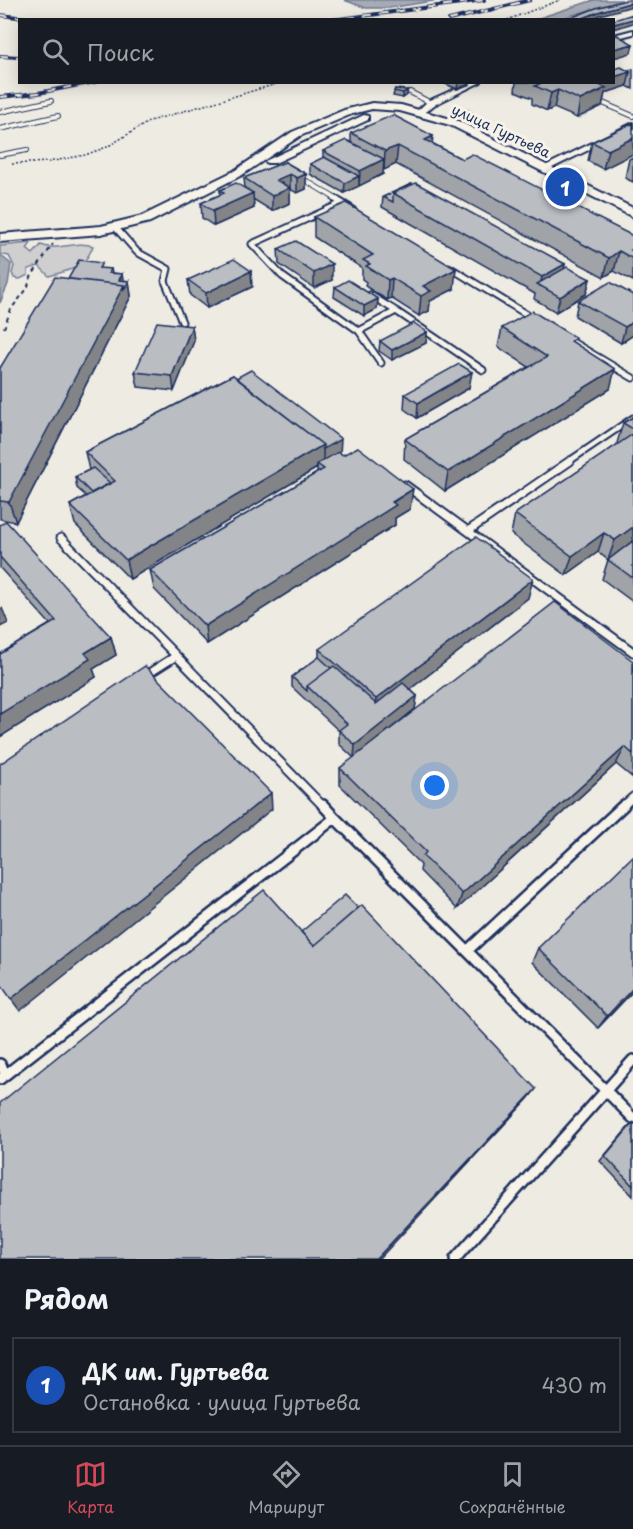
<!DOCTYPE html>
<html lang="ru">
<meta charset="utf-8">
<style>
body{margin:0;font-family:"Playpen Sans",sans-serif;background:#20242c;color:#f1f3f6}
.you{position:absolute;left:435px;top:786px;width:21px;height:21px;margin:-15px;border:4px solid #fff;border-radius:50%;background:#1a73e8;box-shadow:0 0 0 9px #1a73e833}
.badge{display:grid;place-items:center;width:39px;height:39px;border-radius:50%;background:#d1495b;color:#fff;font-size:20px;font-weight:700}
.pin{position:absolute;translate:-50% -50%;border:3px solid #fff;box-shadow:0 2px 6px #0006}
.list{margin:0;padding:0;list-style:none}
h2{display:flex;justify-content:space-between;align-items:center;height:78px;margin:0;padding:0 24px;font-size:26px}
h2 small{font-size:20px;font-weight:400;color:#9ea1a6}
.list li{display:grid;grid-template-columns:39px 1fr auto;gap:18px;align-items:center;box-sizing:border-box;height:96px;margin:0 12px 12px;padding:0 12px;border:2px solid #363941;border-radius:0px}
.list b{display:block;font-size:22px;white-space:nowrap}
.list p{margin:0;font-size:20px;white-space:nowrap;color:#9ea1a6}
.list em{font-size:20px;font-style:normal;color:#9ea1a6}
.icon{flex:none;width:33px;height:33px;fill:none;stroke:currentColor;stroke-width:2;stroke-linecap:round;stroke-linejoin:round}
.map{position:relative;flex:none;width:633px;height:1259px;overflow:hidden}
.search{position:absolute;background:#171b24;box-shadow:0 3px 15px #0003;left:18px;right:18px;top:18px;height:66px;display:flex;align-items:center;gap:15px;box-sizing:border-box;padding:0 21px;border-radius:0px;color:#9ea1a6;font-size:22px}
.sheet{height:186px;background:#171b24}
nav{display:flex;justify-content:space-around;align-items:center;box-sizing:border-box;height:84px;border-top:2px solid #363941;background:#171b24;font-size:16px;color:#9ea1a6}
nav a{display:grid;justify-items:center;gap:3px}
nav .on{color:#d1495b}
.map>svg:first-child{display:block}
</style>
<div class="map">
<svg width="633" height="1259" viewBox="0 0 633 1259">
<rect width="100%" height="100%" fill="#eeebe2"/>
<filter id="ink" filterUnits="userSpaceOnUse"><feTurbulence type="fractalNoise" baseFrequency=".0167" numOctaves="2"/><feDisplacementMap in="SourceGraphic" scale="12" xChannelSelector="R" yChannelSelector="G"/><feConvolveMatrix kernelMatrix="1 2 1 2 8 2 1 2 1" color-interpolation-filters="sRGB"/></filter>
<g filter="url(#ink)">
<!-- green -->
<path fill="#cfcfcf" stroke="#757f96" stroke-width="1.5" d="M31 243 27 249 33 254 41 245C58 252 75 240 93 246 84 270 72 269 49 276L39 266 28 269V275L20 279 14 278 12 273 14 266 9 256 0 254V246Z"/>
<!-- water -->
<path fill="#a6abb5" stroke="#6e7992" stroke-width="1.5" d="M344 0H439L389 8H366Z
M594 0H622L560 19H536Z
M0 255 11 264 8 284 0 303Z"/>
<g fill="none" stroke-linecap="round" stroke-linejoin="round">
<defs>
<path id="lane-far3" d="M410 92 431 103
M596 100 633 116
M0 112 51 101
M0 129 58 116
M0 155 27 150
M300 177 338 200"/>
<path id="lane-far2" d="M335 199 352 209
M342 203 252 244 282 276 359 331 396 311 483 370
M115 227 137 252 168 269 165 281 182 322
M449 267 534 319
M370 295 396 311
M359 331 381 363
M569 340 633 378
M568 462 633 418"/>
<path id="lane-far1" d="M405 485 633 652
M468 531 570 461
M61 538 324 807
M143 677 176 656
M622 807 633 797"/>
<path id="lane" d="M323 805 335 818
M467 951 624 805
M0 1064 6 1074
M0 1079 335 818 633 1118
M455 1259 633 1060"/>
<path id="street" d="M633 30V34L614 39V35Z
M471 82H481L434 105 422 115 415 113 428 101Z
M633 123V128L548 170 541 168Z"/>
<path id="secondary" d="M372 103 401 105 458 121 633 208V217L450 125 400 111 372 109 352 114 300 136 242 175 150 222 101 234 0 242V234L101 226 142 216 234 171 292 132 344 110Z
M364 115 368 116V120L275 163H267L265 161Z"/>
</defs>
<!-- lane-far3 casing -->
<use href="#lane-far3" stroke="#1b2f5e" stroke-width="6"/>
<!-- lane-far2 casing -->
<use href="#lane-far2" stroke="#1b2f5e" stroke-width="9"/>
<!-- lane-far1 casing -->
<use href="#lane-far1" stroke="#1b2f5e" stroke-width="11"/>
<!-- lane casing -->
<use href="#lane" stroke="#1b2f5e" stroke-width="14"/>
<!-- street casing -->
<use href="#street" stroke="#1b2f5e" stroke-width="4"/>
<!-- secondary casing -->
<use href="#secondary" stroke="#1b2f5e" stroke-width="4"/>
<!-- path-far1 -->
<path stroke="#1b2f5e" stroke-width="1.5" stroke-dasharray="2 2" stroke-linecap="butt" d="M507 20 560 0
M12 164 48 162 85 155 107 147 150 121 283 82"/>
<!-- path -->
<path stroke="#1b2f5e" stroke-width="2" stroke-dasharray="4 4" stroke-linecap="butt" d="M4 328 11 309 27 289 31 277 53 244"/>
<!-- lane-far3 -->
<use href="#lane-far3" stroke="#f7f3e8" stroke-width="4"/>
<!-- lane-far2 -->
<use href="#lane-far2" stroke="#f7f3e8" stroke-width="5"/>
<!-- lane-far1 -->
<use href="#lane-far1" stroke="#f7f3e8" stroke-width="7"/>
<!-- lane -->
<use href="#lane" stroke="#f7f3e8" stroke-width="9"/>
<!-- street -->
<use href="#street" fill="#f7f3e8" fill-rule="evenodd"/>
<!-- secondary -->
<use href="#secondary" fill="#f7f3e8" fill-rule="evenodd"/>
<defs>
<path id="rail" d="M0 15 43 20
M332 20 484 0
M449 20 530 0
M0 56 20 57
M0 97 38 93 95 82"/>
</defs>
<!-- rail casing -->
<use href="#rail" stroke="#1b2f5e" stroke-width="4"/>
<!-- rail -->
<use href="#rail" stroke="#f7f3e8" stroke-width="2" stroke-dasharray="8" stroke-linecap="butt"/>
</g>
<!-- wall -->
<path fill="#a0a3a7" stroke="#1b2f5e" stroke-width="1.5" d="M633 69V89L627 86 605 93 602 106 577 118 554 108 547 111 532 104V98L515 91 516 82H614L628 70Z
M441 82H470V84L457 89Z
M395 89 407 95 403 98 393 96Z
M460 112 473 118 467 120 459 117Z
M633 123 603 169 588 161 592 142Z
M351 133 432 143 458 157 633 236V281L614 271 604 277 396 164 383 170V174L344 193 310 174V164L323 158V151L351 142Z
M633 157V182L625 178 629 159Z
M285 162 306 174V189L297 193 290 189V203L272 211 253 199 254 208 214 226 202 218 201 203 220 195V190L245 188 244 178Z
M412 184 565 264 564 268 590 279 586 294 556 312 534 299 535 294 382 207 383 197Z
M314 217 454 289 430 301 429 311 419 316 391 298 387 300 365 286 366 282 362 279V268L314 237Z
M278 249 332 280 314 288 279 264Z
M111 269 112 273 122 274 123 280 129 281 131 296 16 522 0 519V368L68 279Z
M188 280 252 287 207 308 190 295Z
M335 287 378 299 377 309 364 316 334 297Z
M633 295V335L621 343 575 316 578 301Z
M192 326 194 341 174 391 138 387 135 372Z
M502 328 575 344 610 389 445 491 404 459 405 439 529 367 498 347Z
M427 332 426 343 392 360 379 351 380 341Z
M233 375 340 453 410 509 395 518V525L207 644 154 589 150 570 317 473V468L130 579 75 524 70 505 86 496 77 488 75 477 89 470 85 452Z
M469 388 417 418 404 409 405 394Z
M633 417V541L608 560 598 552 566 575 511 534 515 514 618 444 617 443 623 423Z
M0 525 111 637 116 655 93 669 96 677 0 737V654L50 624 0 568Z
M633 541V602L602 579 608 560Z
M528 598 410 689 417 696 415 709 371 745 633 661V778L616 764 457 909 420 871 421 865 340 785V768L354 758 339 744V731L292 687V677L319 657V649Z
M538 948 633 991 598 1028 532 962Z
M633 1123V1196L600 1161 630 1125Z"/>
<!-- shaded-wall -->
<path fill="#828488" stroke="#1b2f5e" stroke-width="1.5" d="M633 2V6L600 15 589 20H578L601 11Z
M633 19V23L614 29V24Z
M633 44 631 53 614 58V49Z
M630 72 627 86 605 93 602 106 577 118 580 100 601 91 602 82H614V77Z
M458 82H470V84L457 89Z
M407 90V95L403 98V93Z
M558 90 554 108 547 111 551 93Z
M473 113V118L467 120 468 115Z
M433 136 431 155 425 140Z
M633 138V154L603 169 608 150Z
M398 146 396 164 384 170 385 151Z
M384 159 383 174 359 186 360 171Z
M290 174V203L272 211V196L276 180Z
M306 174V189L297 193V178Z
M359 176V186L344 193 345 183Z
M253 193 254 208 214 226 213 211Z
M619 251 614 271 604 277 609 258Z
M332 264V280L314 288V273Z
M565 264 561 284 540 286 542 277Z
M456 269 454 289 430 301 429 311 419 316 421 296 423 286Z
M251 271 252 287 207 308 206 293Z
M122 274 124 289 129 281 131 296 16 522 9 502Z
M392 278 391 298 387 300 388 280Z
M590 279 586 294 556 312 560 297Z
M378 299 377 309 364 316V306Z
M633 322V335L621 343 625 327Z
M192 326 194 341 174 391 172 376Z
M427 332 426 343 392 360V350Z
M615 369 610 389 445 491 448 472Z
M472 372 469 388 417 418 418 403Z
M341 439 340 454 323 465V449Z
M323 445V465L317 464V468L130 579 126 560Z
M413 489 410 509 395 518V525L207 644 205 626Z
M633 527V541L608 560 615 540Z
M604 533 598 552 566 575 572 556Z
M533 579 528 598 374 717 376 699Z
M2 608 8 623 0 627V609Z
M111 637 116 655 93 669 96 677 0 737V714L85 653Z
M417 696 415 709 354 758 355 745Z
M625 747 616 764 457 909 462 894Z
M271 793 272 809 20 1011 11 999Z
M633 988V991L598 1028 607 1016Z
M536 1089 528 1099 379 1259H376Z"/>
<!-- building -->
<path fill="#babdc2" stroke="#1b2f5e" stroke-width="1.5" d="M626 0H633V2L601 11 578 20H565L596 8Z
M633 14V19L614 24V20Z
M617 35 633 44 614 49V36Z
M621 67 630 72 614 77V69Z
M541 82H593L606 88 580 100 558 90 551 93 535 86 541 83Z
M395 89 407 90 403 93 394 91Z
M466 109 473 113 468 115 460 112Z
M393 115 433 136 425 140 458 157 463 159 472 154 633 236V249L631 250 633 251V259L619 251 609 258 398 146 385 151 351 133Z
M633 123V138L608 150 592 142Z
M346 140 384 159 360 171 323 151Z
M324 157 359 176 345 183 310 164Z
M285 162 306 174 297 178 290 174 276 180 290 188 272 196 244 178Z
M236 183 253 193 213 211 201 203 224 193 220 190Z
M416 183 565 264 542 277 393 193Z
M411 184H412L393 193V202L383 197Z
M346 203 456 269 423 286 431 291 421 296 392 278 388 280 366 266 370 264 363 260 373 255 314 217Z
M296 241 332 264 314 273 278 249Z
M234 259 251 271 206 293 188 280Z
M79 260 102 263 99 268 111 269 109 273 122 274 119 280 129 281 124 289V285L68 279Z
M567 267 590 279 560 297 537 284Z
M55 277 124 285 9 502 0 501V368Z
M348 280 378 299 364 306 335 287Z
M610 282 633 295V322L625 327 578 301Z
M532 311 576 338 571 341 615 369 448 472 405 439 547 357 502 328Z
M157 322 192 326 172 376 135 372Z
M414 323 427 332 392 350 380 341Z
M459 364 472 372 418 403 405 394Z
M251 370 341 439 323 449V445L236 378Z
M233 375 323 445 126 560 70 505 115 481 85 452Z
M633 417V429L623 423Z
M633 434V527L615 540 604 533 572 556 515 514Z
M358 447 413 489 392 502 396 505 205 626 150 570 324 469 317 464 338 452 343 455Z
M93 468 110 483 91 493 75 477Z
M6 521 111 637 85 653 90 659 0 714V654L56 621 0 557V525Z
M476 537 533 579 376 699 319 649Z
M633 541V578L608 560Z
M555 602 633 661V754L625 747 462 894 423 856 426 852 340 768Z
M319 657 331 668 307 686V691L292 677Z
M145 666 271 793 11 999 0 983V764Z
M334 666 376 704 403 683 417 696 355 745 339 730 347 724 307 686Z
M633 856V988L607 1016 538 948Z
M264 890 314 946 362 905 536 1089 376 1259H0V1103Z
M345 895 358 908 314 946 301 932Z
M633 1123V1186L605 1156Z"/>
</g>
<g text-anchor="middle" stroke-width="6" stroke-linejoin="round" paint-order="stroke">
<!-- far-street labels -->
<g font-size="14" fill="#1b2f5e" stroke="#f7f3e8">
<text transform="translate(501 131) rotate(25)" y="5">улица Гуртьева</text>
</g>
</g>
</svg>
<div class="you"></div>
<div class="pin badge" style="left:565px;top:187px;background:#1a4fb4">1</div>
<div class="search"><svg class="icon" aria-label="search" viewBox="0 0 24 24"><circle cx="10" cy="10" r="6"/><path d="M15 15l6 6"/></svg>Поиск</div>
</div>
<section class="sheet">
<h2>Рядом<small></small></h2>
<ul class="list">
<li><span class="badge" style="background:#1a4fb4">1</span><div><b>ДК им. Гуртьева</b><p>Остановка · улица Гуртьева</p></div><em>430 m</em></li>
</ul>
</section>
<nav>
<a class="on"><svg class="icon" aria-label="map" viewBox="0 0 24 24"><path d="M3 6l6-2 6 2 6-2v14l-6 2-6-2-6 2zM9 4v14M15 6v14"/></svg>Карта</a>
<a><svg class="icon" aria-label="directions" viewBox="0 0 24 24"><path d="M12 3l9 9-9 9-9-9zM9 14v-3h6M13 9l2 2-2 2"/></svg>Маршрут</a>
<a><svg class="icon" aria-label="saved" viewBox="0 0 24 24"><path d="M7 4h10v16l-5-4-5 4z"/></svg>Сохранённые</a>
</nav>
